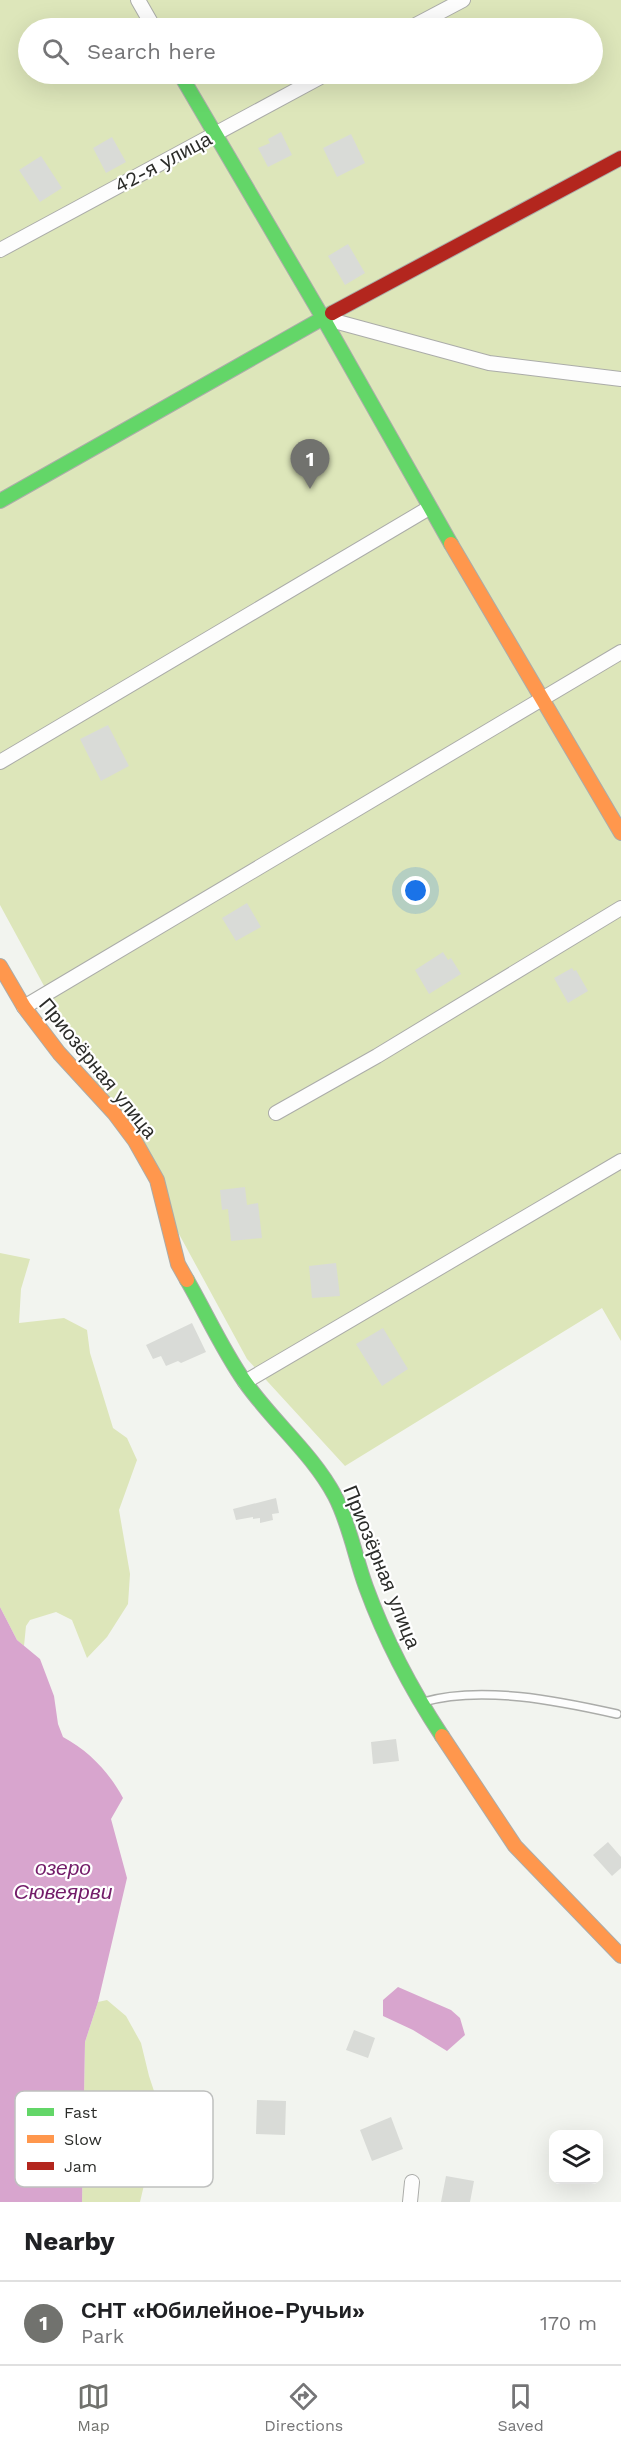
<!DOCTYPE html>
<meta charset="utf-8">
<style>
body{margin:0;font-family:"Work Sans",sans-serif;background:#f2f2f2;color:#202124}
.controls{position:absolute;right:18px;bottom:18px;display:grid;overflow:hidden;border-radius:12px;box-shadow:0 6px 24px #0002}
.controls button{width:54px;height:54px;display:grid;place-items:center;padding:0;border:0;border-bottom:2px solid #e0e0e0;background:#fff;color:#202124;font:30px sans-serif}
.you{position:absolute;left:416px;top:891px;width:21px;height:21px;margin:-15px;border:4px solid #fff;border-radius:50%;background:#1a73e8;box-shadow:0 0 0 9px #1a73e833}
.badge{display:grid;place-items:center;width:39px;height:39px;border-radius:50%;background:#71726e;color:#fff;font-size:20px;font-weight:700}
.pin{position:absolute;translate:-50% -50px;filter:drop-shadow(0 2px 3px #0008)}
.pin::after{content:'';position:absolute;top:32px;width:21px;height:18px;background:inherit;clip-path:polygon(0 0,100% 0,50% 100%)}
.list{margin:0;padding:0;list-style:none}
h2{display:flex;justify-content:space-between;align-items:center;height:78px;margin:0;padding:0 24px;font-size:26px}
h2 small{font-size:20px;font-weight:400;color:#757577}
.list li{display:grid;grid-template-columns:39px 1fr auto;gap:18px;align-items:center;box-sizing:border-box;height:84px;padding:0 24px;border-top:2px solid #e0e0e0}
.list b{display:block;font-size:22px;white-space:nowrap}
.list p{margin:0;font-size:20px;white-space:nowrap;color:#757577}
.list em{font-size:20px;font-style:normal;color:#757577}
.icon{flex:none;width:33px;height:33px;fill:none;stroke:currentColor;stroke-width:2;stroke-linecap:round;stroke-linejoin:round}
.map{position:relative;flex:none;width:621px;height:2202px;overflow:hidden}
.search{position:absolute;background:#fff;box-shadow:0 6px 24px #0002;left:18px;right:18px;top:18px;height:66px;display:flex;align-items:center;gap:15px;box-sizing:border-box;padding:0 21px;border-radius:33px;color:#757577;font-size:22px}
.sheet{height:162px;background:#fff}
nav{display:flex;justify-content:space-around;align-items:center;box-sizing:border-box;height:84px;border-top:2px solid #e0e0e0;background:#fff;font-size:16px;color:#757577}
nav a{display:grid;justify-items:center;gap:3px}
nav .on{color:#71726e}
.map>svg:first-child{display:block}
</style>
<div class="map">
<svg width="621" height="2202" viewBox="0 0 621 2202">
<rect width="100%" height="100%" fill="#f2f4ef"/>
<!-- green -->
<path fill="#dde6ba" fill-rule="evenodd" d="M0 0H621V1341L602 1308 345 1466 247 1359 0 905ZM28 28H592V74H28Z
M0 1253 30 1259 21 1289 19 1323 64 1318 87 1330 90 1353 113 1428 127 1438 137 1460 119 1510 130 1574 128 1604 107 1637 87 1658 72 1620 56 1612 30 1620 26 1626 24 1646 17 1640 0 1607Z
M107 2000 126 2016 141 2043 149 2076 167 2130 172 2150 151 2155 140 2202H82L85 2042 98 2002Z"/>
<!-- water -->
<path fill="#d8a5ce" d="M0 1607 17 1640 40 1659 54 1696 58 1724 63 1737C89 1751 109 1772 123 1798L111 1819 127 1878 98 2002 85 2042 82 2202H0Z
M398 1987 451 2010 460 2018 465 2035 447 2051 413 2030 383 2016V2000Z"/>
<!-- building -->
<path fill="#d9dbd7" d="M281 132 292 155 268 167 258 148 270 143 268 139Z
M351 134 365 163 337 177 323 148Z
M112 137 126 162 106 173 93 148Z
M41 156 62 188 40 202 19 170Z
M348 244 365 273 345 285 328 256Z
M108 725 129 766 101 781 80 739Z
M247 903 261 927 236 941 222 918Z
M443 952 448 960 451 958 461 974 429 994 415 970Z
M572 968 574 971 576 970 588 991 568 1003 554 978Z
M245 1187 247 1205 258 1203 262 1238 231 1241 228 1209 222 1210 220 1190Z
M336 1263 340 1296 312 1298 309 1266Z
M192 1323 206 1352 181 1363 178 1361 166 1366 161 1356 153 1359 146 1345Z
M383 1328 408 1369 382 1386 356 1344Z
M276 1498 279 1513 272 1514 273 1520 260 1523V1518L253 1519V1517L236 1520 233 1509Z
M396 1739 399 1761 373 1764 371 1742Z
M608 1842 621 1857V1868L612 1876 593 1855Z
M354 2030 375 2038 368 2058 346 2050Z
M257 2100 286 2101 285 2135 256 2134Z
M391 2117 403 2149 372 2161 360 2130Z
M446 2176 474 2181 470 2202H441Z"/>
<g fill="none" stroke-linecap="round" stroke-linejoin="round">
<defs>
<path id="lane" d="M423 1702C481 1685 559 1701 617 1714"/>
<path id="street" d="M138 0 154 28
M410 28 463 0
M0 250 326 74
M323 318 489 363 621 379
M0 762 429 508
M24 1007 621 652
M276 1113 377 1056 621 908
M245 1382 621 1161
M410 2202 412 2182"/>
<path id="fast" d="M180 74 323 318 451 544
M0 501 332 313
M187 1280C206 1313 223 1351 245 1382 273 1422 312 1453 335 1496 350 1525 355 1557 366 1587 385 1639 411 1689 442 1736"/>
<path id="slow" d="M451 544 621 833
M0 966 24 1007 59 1053 114 1113 135 1141 157 1180 178 1264 187 1280
M442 1736 515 1846 621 1956"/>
<path id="jam" d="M332 313 621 158"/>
</defs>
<!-- lane casing -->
<use href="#lane" stroke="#abaca9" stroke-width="10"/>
<!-- street casing -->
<use href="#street" stroke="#abaca9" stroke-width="16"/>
<!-- fast casing -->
<use href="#fast" stroke="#abaca9" stroke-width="16"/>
<!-- slow casing -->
<use href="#slow" stroke="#abaca9" stroke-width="16"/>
<!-- jam casing -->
<use href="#jam" stroke="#abaca9" stroke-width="16"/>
<!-- lane -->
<use href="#lane" stroke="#fdfdfd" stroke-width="7"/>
<!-- street -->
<use href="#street" stroke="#fdfdfd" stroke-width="14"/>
<!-- fast -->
<use href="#fast" stroke="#63d668" stroke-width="14"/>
<!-- slow -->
<use href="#slow" stroke="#ff974d" stroke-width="14"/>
<!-- jam -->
<use href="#jam" stroke="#b3261e" stroke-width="14"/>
</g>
<g text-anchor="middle" stroke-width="4.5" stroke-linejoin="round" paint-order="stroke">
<!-- street labels -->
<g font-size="20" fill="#2b2c29" stroke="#fff">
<text transform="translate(163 162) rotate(-28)" y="7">42-я улица</text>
<text transform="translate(98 1068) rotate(51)" y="7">Приозёрная улица</text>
<text transform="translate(382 1567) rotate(68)" y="7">Приозёрная улица</text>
</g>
<!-- water labels -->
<g font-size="21" font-style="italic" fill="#731c69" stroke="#fff">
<text x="63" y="1875">озеро<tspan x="63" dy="24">Сювеярви</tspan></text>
</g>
</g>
<!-- legend -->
<rect x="15" y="2091" width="198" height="96" rx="9" fill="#fff" stroke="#bfc0bf" stroke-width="1.5"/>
<rect x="27" y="2108" width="27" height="8" fill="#63d668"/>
<rect x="27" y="2135" width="27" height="8" fill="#ff974d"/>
<rect x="27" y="2162" width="27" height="8" fill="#b3261e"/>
<g font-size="16" fill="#2b2c29">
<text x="64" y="2118">Fast</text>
<text x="64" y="2145">Slow</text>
<text x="64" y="2172">Jam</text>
</g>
</svg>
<div class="controls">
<button><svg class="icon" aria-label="layers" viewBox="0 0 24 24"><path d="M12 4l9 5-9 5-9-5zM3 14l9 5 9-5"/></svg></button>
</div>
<div class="you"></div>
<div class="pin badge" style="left:310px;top:489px">1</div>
<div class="search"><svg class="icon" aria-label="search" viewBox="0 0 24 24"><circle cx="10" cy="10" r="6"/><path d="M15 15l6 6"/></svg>Search here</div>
</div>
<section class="sheet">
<h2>Nearby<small></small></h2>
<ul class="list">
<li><span class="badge">1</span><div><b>СНТ «Юбилейное-Ручьи»</b><p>Park</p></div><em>170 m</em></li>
</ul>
</section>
<nav>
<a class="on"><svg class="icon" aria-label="map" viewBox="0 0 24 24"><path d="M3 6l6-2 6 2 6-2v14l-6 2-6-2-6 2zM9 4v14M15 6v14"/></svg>Map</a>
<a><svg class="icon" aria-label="directions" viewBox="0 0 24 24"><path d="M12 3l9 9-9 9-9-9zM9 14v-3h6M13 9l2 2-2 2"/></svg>Directions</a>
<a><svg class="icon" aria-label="saved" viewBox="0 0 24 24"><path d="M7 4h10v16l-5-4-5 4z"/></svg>Saved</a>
</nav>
